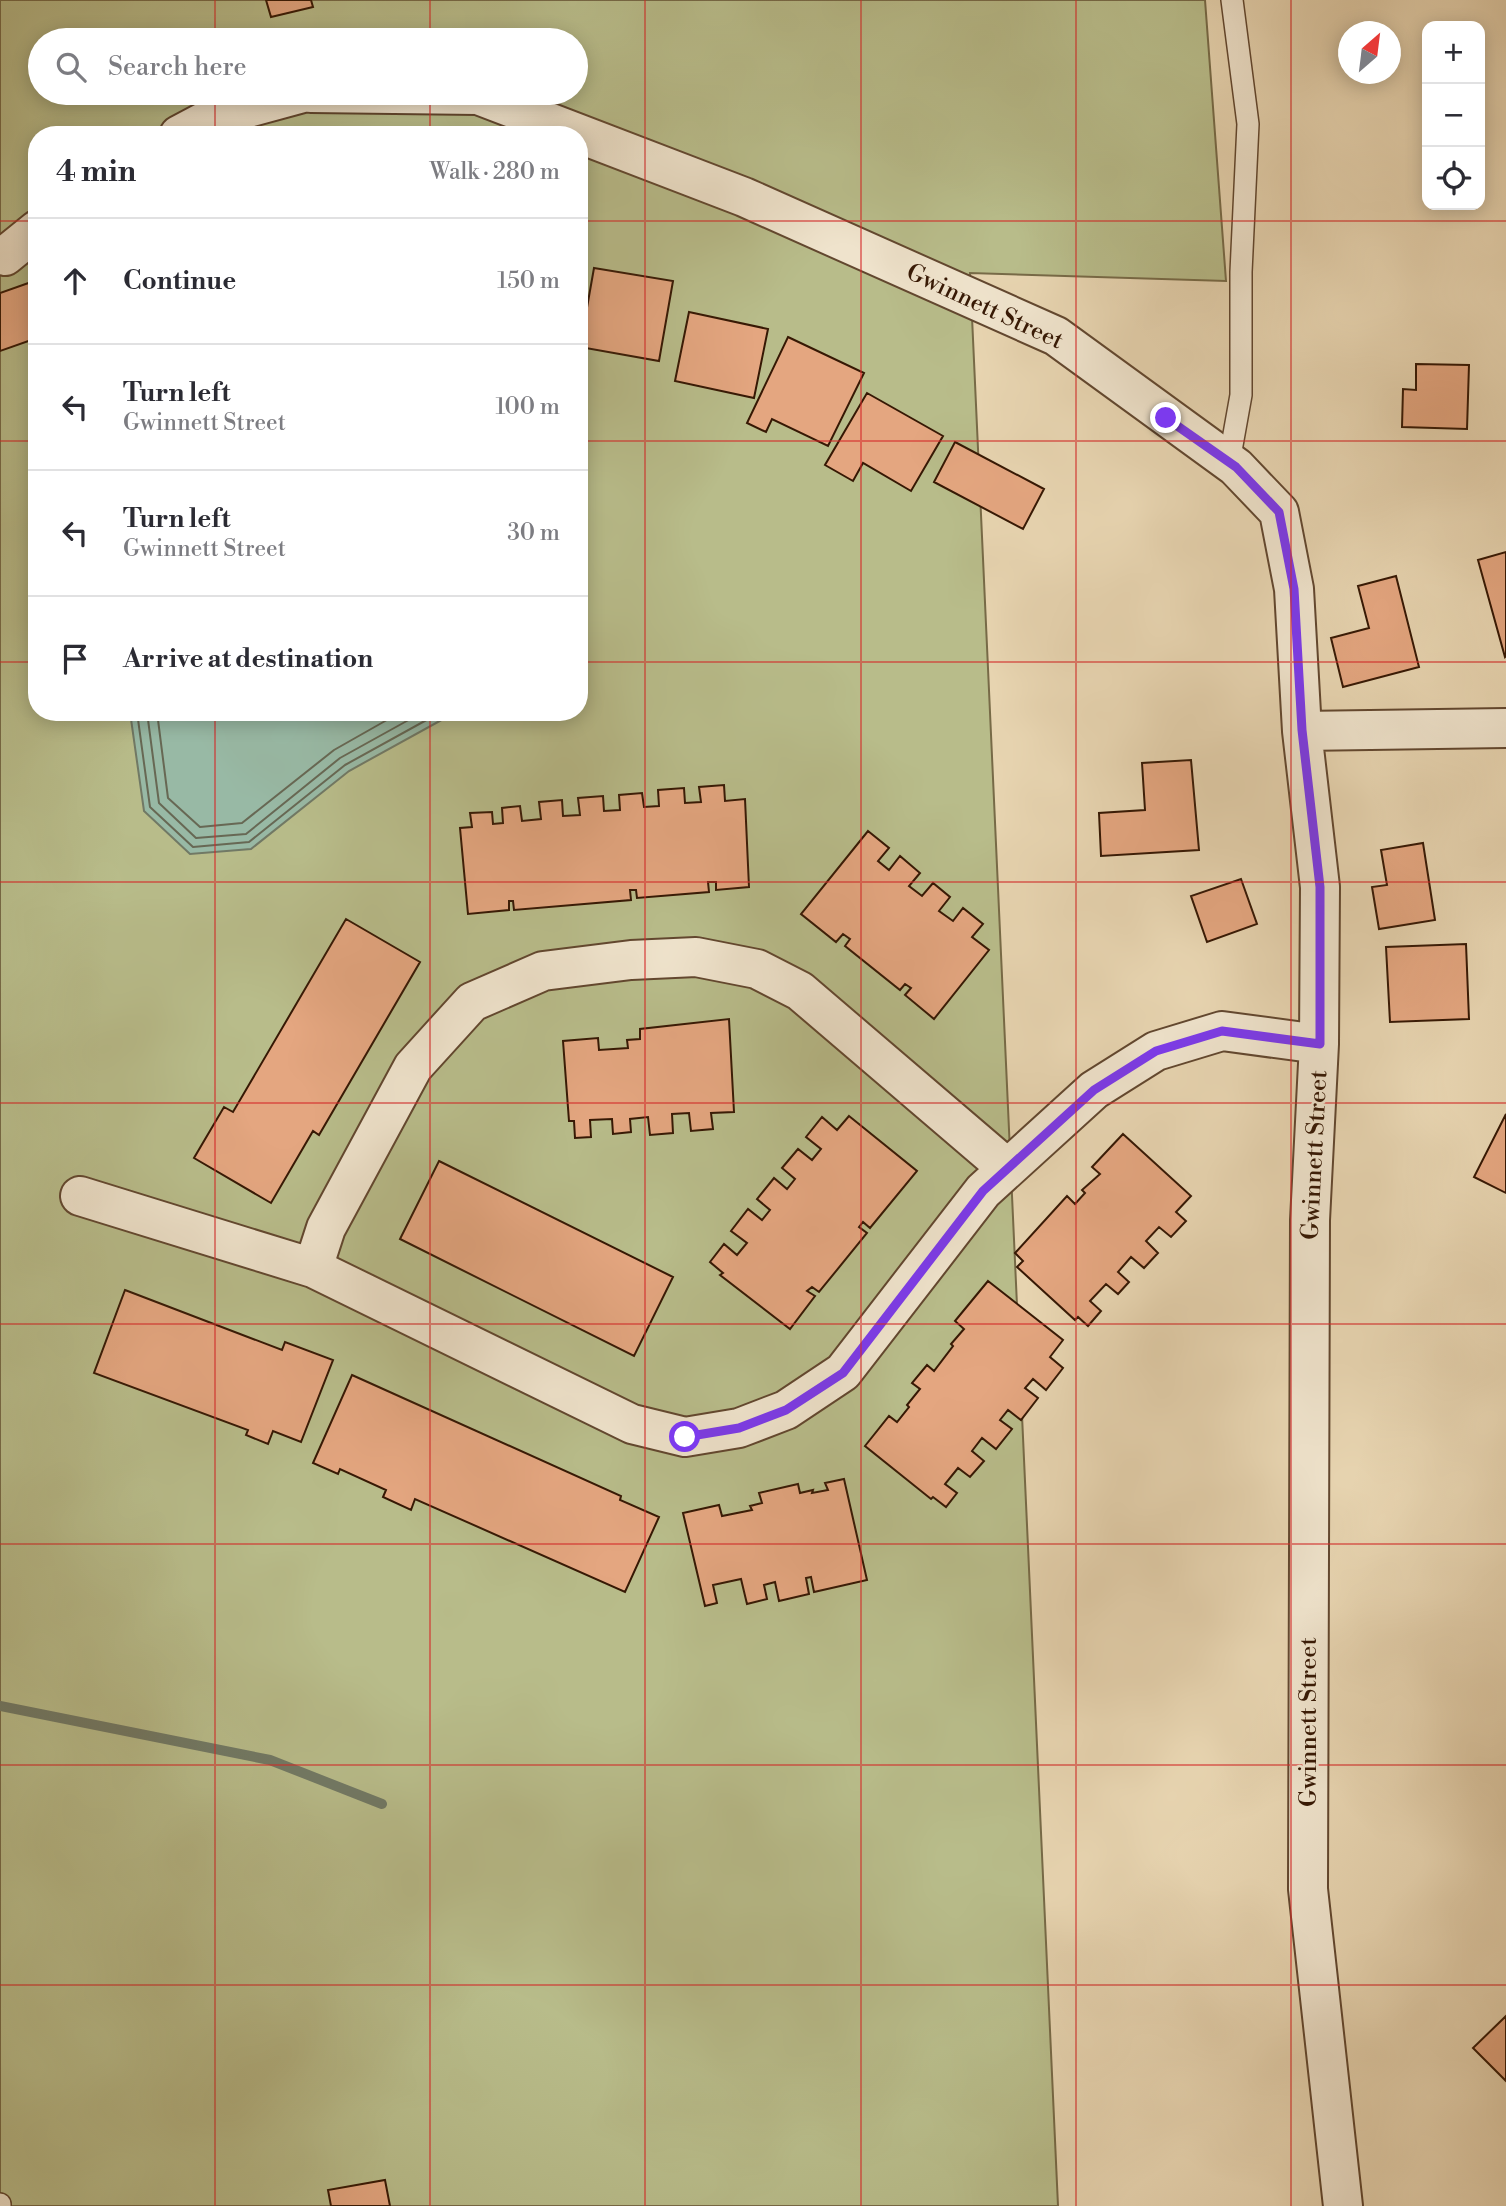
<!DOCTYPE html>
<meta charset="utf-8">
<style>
body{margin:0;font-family:"Libre Bodoni",serif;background:#f2f2f3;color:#2b2b33}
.controls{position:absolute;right:21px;top:21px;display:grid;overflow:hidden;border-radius:14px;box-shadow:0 4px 18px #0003}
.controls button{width:63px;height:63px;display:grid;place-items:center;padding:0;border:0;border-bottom:2px solid #e1e1e2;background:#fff;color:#2b2b33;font:35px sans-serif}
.compass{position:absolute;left:1338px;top:21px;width:63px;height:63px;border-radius:50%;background:#fff;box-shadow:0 4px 18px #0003;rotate:28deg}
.stop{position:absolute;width:21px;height:21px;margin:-16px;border:5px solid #7c3aed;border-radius:50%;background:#fff}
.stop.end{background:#7c3aed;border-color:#fff;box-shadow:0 2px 7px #0008}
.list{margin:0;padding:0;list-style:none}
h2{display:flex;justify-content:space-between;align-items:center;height:91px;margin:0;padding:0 28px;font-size:30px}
h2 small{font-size:23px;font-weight:400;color:#7c7c81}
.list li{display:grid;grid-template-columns:46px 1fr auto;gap:21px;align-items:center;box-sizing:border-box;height:126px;padding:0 28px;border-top:2px solid #e1e1e2}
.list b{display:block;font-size:26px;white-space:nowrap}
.list p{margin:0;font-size:23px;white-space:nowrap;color:#7c7c81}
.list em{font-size:23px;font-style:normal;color:#7c7c81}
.icon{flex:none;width:38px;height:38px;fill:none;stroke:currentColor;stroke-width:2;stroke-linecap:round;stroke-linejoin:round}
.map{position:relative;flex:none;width:1506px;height:2206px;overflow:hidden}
.search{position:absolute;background:#fff;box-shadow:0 4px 18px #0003;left:28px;top:28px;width:560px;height:77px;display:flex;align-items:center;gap:18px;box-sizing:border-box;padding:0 24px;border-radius:38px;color:#7c7c81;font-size:26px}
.panel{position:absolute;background:#fff;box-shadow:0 4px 18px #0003;left:28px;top:126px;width:560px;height:595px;border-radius:28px}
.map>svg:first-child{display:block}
</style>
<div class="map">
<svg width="1506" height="2206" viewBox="0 0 1506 2206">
<rect width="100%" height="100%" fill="#e7d4b0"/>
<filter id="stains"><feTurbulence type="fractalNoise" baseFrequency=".00286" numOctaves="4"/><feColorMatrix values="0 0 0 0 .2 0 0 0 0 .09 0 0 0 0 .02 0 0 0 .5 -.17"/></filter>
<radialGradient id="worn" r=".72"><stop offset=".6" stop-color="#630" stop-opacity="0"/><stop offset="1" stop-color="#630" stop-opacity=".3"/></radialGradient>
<!-- green -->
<path fill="#b8bc8a" stroke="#776a47" stroke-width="2" fill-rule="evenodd" d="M0 0H1205L1226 281 970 273 1058 2206H0ZM40 40H576V93H40ZM37 135H579V712H37Z"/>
<!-- water -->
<path fill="#98b9a5" stroke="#717965" stroke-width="2" d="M130 712H456L349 771 251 849 190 854 144 811Z"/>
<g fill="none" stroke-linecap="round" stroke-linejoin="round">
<!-- shore -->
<path stroke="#676854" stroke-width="2" d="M137 712 150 807 193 847 249 842 345 765 441 712
M147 712 159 803 196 838 246 834 340 758 423 712
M157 712 168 798 200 827 242 823 334 750 401 712"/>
<!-- stream -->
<path stroke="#717965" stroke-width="10" d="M0 1706 270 1760 382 1804"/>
</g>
<!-- building -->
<path fill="#e4a680" stroke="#361804" stroke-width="2" d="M266 0H311L313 7 271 17Z
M594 268 673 281 659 361 580 347Z
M37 280V338L0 351V293Z
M689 312 768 329 754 398 675 381Z
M788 337 864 373 828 446 772 419 766 432 747 423Z
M1416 364 1469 365 1467 429 1402 427 1403 389 1416 390Z
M867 393 943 436 911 491 863 463 853 481 825 465Z
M955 442 1044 489 1023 529 934 482Z
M1506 552V656L1505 657 1478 560Z
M1396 576 1419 667 1343 687 1331 638 1369 628 1358 586Z
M1191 760 1199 850 1101 856 1099 813 1145 810 1142 763Z
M724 785 725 801 745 799 749 887 716 890V882H708L709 892 637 898 636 890H630L631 900 514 910 513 901H509V910L468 914 460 828 472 827 470 813 492 812 493 824 503 823 502 808 520 806 522 821 541 819 539 802 562 800 563 816 580 815 578 798 603 796 604 811 620 810 619 795 642 793 644 807 659 806 658 790 684 788 685 803 701 802 699 787Z
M868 831 889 848 878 861 889 870 900 856 920 873 909 886 922 896 933 883 950 897 939 911 953 921 963 908 983 924 972 937 989 950 934 1019 905 995 911 988 905 984 900 990 845 946 850 939 843 934 836 942 801 914Z
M1423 843 1435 920 1379 929 1372 887 1387 885 1381 850Z
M1241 879 1257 924 1207 942 1191 896Z
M346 919 420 962 319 1135 313 1131 271 1203 194 1158 224 1107 233 1112Z
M1466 944 1469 1019 1390 1022 1386 947Z
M729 1019 734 1112 711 1113 713 1129 691 1131 689 1113 672 1114 673 1133 650 1135 648 1117 630 1119 631 1132 613 1134 612 1119 590 1120 591 1137 575 1138 574 1121H569L563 1041 598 1038 599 1050 628 1048 627 1040 640 1039V1029Z
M1506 1114V1193L1474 1177Z
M849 1116 917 1171 870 1228 863 1222 859 1227 867 1233 819 1292 812 1287 807 1291 815 1296 790 1329 720 1275 723 1273 710 1262 724 1244 737 1255 747 1243 731 1231 748 1209 762 1220 770 1210 757 1199 774 1178 787 1189 795 1179 782 1168 798 1149 812 1160 821 1149 806 1137 822 1117 837 1130Z
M1123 1134 1191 1196 1176 1212 1186 1221 1171 1237 1159 1227 1146 1241 1158 1253 1144 1268 1131 1257 1118 1272 1129 1282 1118 1294 1106 1284 1090 1301 1101 1311 1088 1326 1078 1317 1075 1320 1017 1267 1023 1261 1015 1253 1067 1196 1075 1204 1085 1193 1082 1190 1100 1174 1092 1167Z
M439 1161 673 1277 634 1356 400 1239Z
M988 1281 1063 1340 1050 1357 1063 1368 1046 1390 1033 1379 1025 1388 1038 1398 1021 1420 1008 1410 1000 1420 1012 1429 996 1449 982 1438 972 1451 984 1461 970 1477 958 1468 945 1484 957 1493 946 1507 933 1497 931 1499 865 1446 889 1416 897 1422 909 1407 907 1405 920 1389 912 1383 927 1365 934 1371 953 1346 951 1344 964 1329 955 1321Z
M125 1290 282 1350 285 1342 333 1360 301 1442 273 1431 268 1444 246 1435 248 1430 94 1373Z
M352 1375 621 1496 620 1500 659 1517 625 1592 415 1499 411 1510 383 1497 386 1490 340 1469 338 1474 313 1463Z
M844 1479 867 1580 814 1592 811 1577 806 1578 809 1594 779 1601 775 1582 764 1585 767 1599 747 1604 741 1579 713 1585 717 1603 705 1606 683 1513 719 1505 722 1516 752 1510 750 1506 762 1503 759 1493 798 1484 800 1493 813 1490 812 1493 828 1490 825 1483Z
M1506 2016V2081L1473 2048Z
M385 2180 390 2206H331L328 2190Z"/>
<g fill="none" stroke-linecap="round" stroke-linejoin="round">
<defs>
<path id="service" d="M1229 462 1241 395V272L1248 124 1232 0
M0 2204V2206"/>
<path id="minor" d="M311 93 478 95 744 197 1056 336 1236 467 1279 512 1294 589 1302 731 1320 887 1319 1044 1310 1220 1308 1889 1343 2206
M179 135 211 118 303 93
M5 256 37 230
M1302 731 1506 728
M80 1196 313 1268 632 1424 685 1437 739 1428 786 1410 843 1372 983 1191 1094 1090 1156 1051 1222 1031 1319 1044
M313 1268 326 1228 413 1067 472 1002 543 971 631 960 696 957 757 969 800 991 1007 1168"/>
</defs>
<!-- service casing -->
<use href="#service" stroke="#62472f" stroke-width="24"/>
<!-- minor casing -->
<use href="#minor" stroke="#62472f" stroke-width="42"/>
<!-- service -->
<use href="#service" stroke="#efe3cc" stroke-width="21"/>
<!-- minor -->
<use href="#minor" stroke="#efe3cc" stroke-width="38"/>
</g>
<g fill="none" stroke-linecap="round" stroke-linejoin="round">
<!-- route -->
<path stroke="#7c3aed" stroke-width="9" d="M685 1437 739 1428 786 1410 843 1373 983 1191 1094 1090 1156 1051 1222 1031 1320 1044V887L1302 730 1294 589 1279 512 1236 467 1166 418"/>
</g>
<!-- grid -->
<path fill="none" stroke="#d62828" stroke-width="2" stroke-opacity="0.55" d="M215 0V40M430 0V40M645 0V2206M861 0V2206M1076 0V2206M1291 0V2206M215 93V135M430 93V135M0 221H37M579 221H1506M0 441H37M579 441H1506M0 662H37M579 662H1506M215 712V2206M430 712V2206M0 882H1506M0 1103H1506M0 1324H1506M0 1544H1506M0 1765H1506M0 1985H1506"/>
<g text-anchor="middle" stroke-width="5" stroke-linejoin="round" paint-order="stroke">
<!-- street labels -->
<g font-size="24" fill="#361804" stroke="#efe3cc">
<text transform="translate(985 306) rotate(25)" y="8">Gwinnett Street</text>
<text transform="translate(1314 1155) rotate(-87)" y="8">Gwinnett Street</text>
<text transform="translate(1308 1722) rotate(-90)" y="8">Gwinnett Street</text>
</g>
</g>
<rect width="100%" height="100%" filter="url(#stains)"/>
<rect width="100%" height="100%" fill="url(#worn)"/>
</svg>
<div class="controls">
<button>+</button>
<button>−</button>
<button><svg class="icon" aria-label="locate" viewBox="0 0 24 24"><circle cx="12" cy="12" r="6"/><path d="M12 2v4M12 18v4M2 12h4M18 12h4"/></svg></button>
</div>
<svg class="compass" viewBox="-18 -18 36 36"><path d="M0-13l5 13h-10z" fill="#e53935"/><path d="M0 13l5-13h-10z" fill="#7c7c81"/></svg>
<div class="stop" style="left:685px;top:1437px"></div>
<div class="stop end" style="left:1166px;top:418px"></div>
<div class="search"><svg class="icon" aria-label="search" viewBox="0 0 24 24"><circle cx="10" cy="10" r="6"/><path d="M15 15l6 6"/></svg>Search here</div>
<section class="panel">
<h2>4 min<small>Walk · 280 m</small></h2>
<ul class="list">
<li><svg class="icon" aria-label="ahead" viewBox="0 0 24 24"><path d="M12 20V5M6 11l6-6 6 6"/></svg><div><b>Continue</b></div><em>150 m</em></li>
<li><svg class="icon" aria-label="left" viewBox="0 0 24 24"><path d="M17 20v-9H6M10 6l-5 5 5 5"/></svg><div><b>Turn left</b><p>Gwinnett Street</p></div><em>100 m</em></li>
<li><svg class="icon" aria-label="left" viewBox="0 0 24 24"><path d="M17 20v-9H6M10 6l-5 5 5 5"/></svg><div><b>Turn left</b><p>Gwinnett Street</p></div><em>30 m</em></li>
<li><svg class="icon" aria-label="arrive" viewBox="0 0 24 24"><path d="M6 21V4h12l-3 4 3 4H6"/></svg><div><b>Arrive at destination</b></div></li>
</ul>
</section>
</div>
